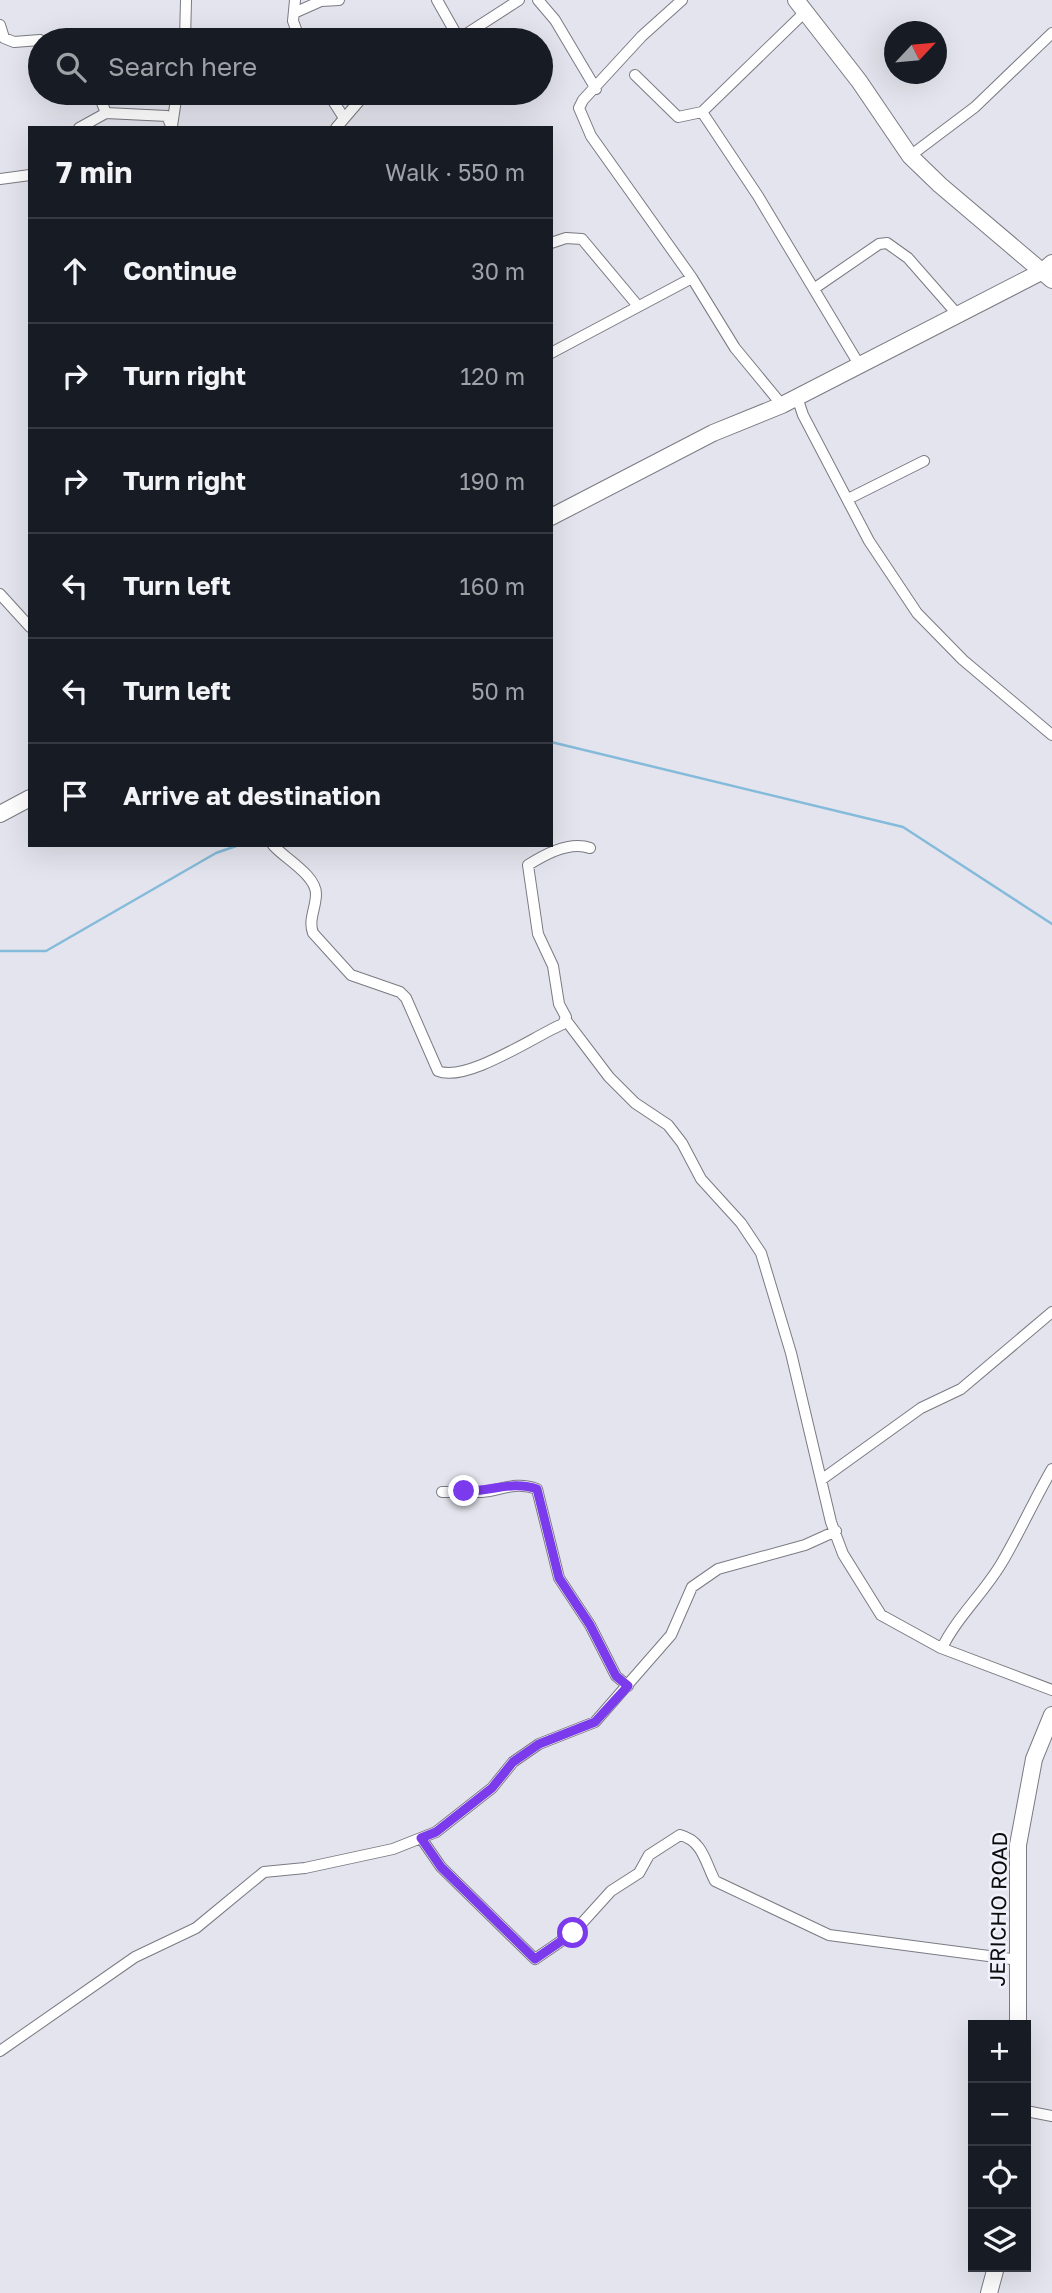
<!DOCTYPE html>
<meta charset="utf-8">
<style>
body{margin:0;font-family:"Golos Text",sans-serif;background:#242831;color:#f1f3f6}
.controls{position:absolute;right:21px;bottom:21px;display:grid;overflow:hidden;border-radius:0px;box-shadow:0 7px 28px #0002}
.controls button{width:63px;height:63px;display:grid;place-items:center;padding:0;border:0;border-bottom:2px solid #363941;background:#171b24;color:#f1f3f6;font:35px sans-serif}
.compass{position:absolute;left:884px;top:21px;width:63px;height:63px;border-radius:50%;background:#171b24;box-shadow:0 7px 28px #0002;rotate:64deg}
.stop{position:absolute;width:21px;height:21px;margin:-16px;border:5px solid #7c3aed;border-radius:50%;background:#fff}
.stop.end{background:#7c3aed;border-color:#fff;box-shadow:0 2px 7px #0008}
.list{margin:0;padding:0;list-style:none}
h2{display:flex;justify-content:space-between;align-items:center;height:91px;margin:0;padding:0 28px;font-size:30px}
h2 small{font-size:23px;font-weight:400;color:#9ea1a6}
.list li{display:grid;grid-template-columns:46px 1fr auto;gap:21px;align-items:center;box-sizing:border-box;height:105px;padding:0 28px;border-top:2px solid #363941}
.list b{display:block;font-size:26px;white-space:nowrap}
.list em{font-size:23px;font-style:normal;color:#9ea1a6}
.icon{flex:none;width:38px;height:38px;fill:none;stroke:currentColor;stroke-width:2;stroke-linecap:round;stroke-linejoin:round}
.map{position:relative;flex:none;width:1052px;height:2293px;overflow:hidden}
.search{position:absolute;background:#171b24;box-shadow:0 7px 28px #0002;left:28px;top:28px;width:525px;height:77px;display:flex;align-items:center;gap:18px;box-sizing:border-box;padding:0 24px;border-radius:38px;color:#9ea1a6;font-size:26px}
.panel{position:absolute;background:#171b24;box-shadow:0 7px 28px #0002;left:28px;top:126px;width:525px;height:721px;border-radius:0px}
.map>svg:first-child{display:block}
</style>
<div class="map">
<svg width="1052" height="2293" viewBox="0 0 1052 2293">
<rect width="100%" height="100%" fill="#e4e4ee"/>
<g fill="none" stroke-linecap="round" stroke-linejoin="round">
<!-- stream -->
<path stroke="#85bbda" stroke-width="2.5" d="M551 742 903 827 1052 924
M0 951H46L216 853 239 845"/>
<defs>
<path id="street" d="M295 0 293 21 300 40
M437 0 459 39
M538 0 555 20 596 89
M682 0 642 36 583 100 579 108 591 136 692 278 735 348 782 405
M805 12 702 112 758 196 860 366
M294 13 321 1 339 0
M0 25 4 38 14 42 40 40
M185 40 186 0
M457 40 519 0
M635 75 678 117 702 112
M98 93 106 113 167 116 172 128
M328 93 344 118
M172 126 177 93
M79 128 106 113
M336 128 366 93
M910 156 975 107 1052 33
M0 179 30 175
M551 243 566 238 582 239 638 306
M815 288 879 244 887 243 908 258 958 315
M551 353 692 278
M797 397 803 415 869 541 917 613 963 660 1052 735
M848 499 924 461
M0 594 30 627
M273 845C285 859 316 875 316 894 316 908 308 920 313 933L351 975 400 992 406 998 438 1071C467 1083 536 1035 563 1024L566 1017 559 1004 553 966 538 934 528 865C545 854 571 841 590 848
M565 1019 609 1077 635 1103 668 1125 682 1143 701 1179 741 1223 761 1253 791 1353 831 1522 843 1554 881 1615 941 1648 1052 1690
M821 1480 921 1408 961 1389 1052 1312
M442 1492C455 1492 468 1492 482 1492 502 1490 516 1481 537 1489L559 1578 590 1625 616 1676 628 1686
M942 1648C957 1617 983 1594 1001 1564 1019 1534 1034 1500 1052 1469
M421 1838 441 1867 535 1959 573 1933 611 1891 639 1873 649 1855 680 1835C703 1841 705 1862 715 1881L829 1935 1019 1960
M0 2051 135 1957 196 1928 264 1872 305 1868 393 1849 436 1832 492 1788 513 1762 539 1744 595 1722 671 1635 692 1587 718 1569 805 1545 836 1531
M1026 2111 1052 2116"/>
<path id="secondary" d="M796 0 859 81 910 156 940 185 1052 280
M551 517 713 433 782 405 1043 271 1052 263
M0 814 30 798
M1018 2025V1845L1034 1759 1052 1715
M989 2293 996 2267"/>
</defs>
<!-- street casing -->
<use href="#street" stroke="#7a7a83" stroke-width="12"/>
<!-- secondary casing -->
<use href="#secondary" stroke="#7a7a83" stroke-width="18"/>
<!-- street -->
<use href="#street" stroke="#fff" stroke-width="10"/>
<!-- secondary -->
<use href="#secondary" stroke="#fff" stroke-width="16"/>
</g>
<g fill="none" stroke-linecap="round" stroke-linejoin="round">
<!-- route -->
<path stroke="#7c3aed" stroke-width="9" d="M464 1491C490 1492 513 1480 537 1489L559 1578 590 1625 616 1676 628 1686 595 1722 539 1744 513 1762 492 1788 436 1832 421 1838 441 1867 535 1959 573 1933"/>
</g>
<g text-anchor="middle" stroke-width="5" stroke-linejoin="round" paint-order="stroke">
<!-- street labels -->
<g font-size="21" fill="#0c0c0f" stroke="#f1f1fc">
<text transform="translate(999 1909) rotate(-89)" y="7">JERICHO ROAD</text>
</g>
</g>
</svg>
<div class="controls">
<button>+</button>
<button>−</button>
<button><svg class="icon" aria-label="locate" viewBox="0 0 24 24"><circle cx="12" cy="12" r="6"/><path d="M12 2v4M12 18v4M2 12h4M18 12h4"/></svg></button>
<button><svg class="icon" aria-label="layers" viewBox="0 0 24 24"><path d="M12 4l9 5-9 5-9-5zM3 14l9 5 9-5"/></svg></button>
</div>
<svg class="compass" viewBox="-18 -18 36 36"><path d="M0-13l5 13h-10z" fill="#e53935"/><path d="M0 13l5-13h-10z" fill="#9ea1a6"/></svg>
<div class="stop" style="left:573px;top:1933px"></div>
<div class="stop end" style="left:464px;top:1491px"></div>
<div class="search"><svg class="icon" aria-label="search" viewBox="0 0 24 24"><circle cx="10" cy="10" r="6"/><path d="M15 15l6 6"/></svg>Search here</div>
<section class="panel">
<h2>7 min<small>Walk · 550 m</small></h2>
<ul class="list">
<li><svg class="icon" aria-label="ahead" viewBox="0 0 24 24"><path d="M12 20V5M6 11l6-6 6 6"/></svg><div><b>Continue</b></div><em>30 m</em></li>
<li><svg class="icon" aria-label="right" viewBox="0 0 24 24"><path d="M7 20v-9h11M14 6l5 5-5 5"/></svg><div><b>Turn right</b></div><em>120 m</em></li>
<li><svg class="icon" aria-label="right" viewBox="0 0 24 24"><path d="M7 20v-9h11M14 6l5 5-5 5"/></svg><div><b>Turn right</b></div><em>190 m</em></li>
<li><svg class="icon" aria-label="left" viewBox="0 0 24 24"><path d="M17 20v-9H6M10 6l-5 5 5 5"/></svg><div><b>Turn left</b></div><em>160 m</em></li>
<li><svg class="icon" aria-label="left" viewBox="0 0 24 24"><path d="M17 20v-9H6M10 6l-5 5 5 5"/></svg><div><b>Turn left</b></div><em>50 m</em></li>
<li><svg class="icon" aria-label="arrive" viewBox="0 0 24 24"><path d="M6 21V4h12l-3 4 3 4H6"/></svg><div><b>Arrive at destination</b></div></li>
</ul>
</section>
</div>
